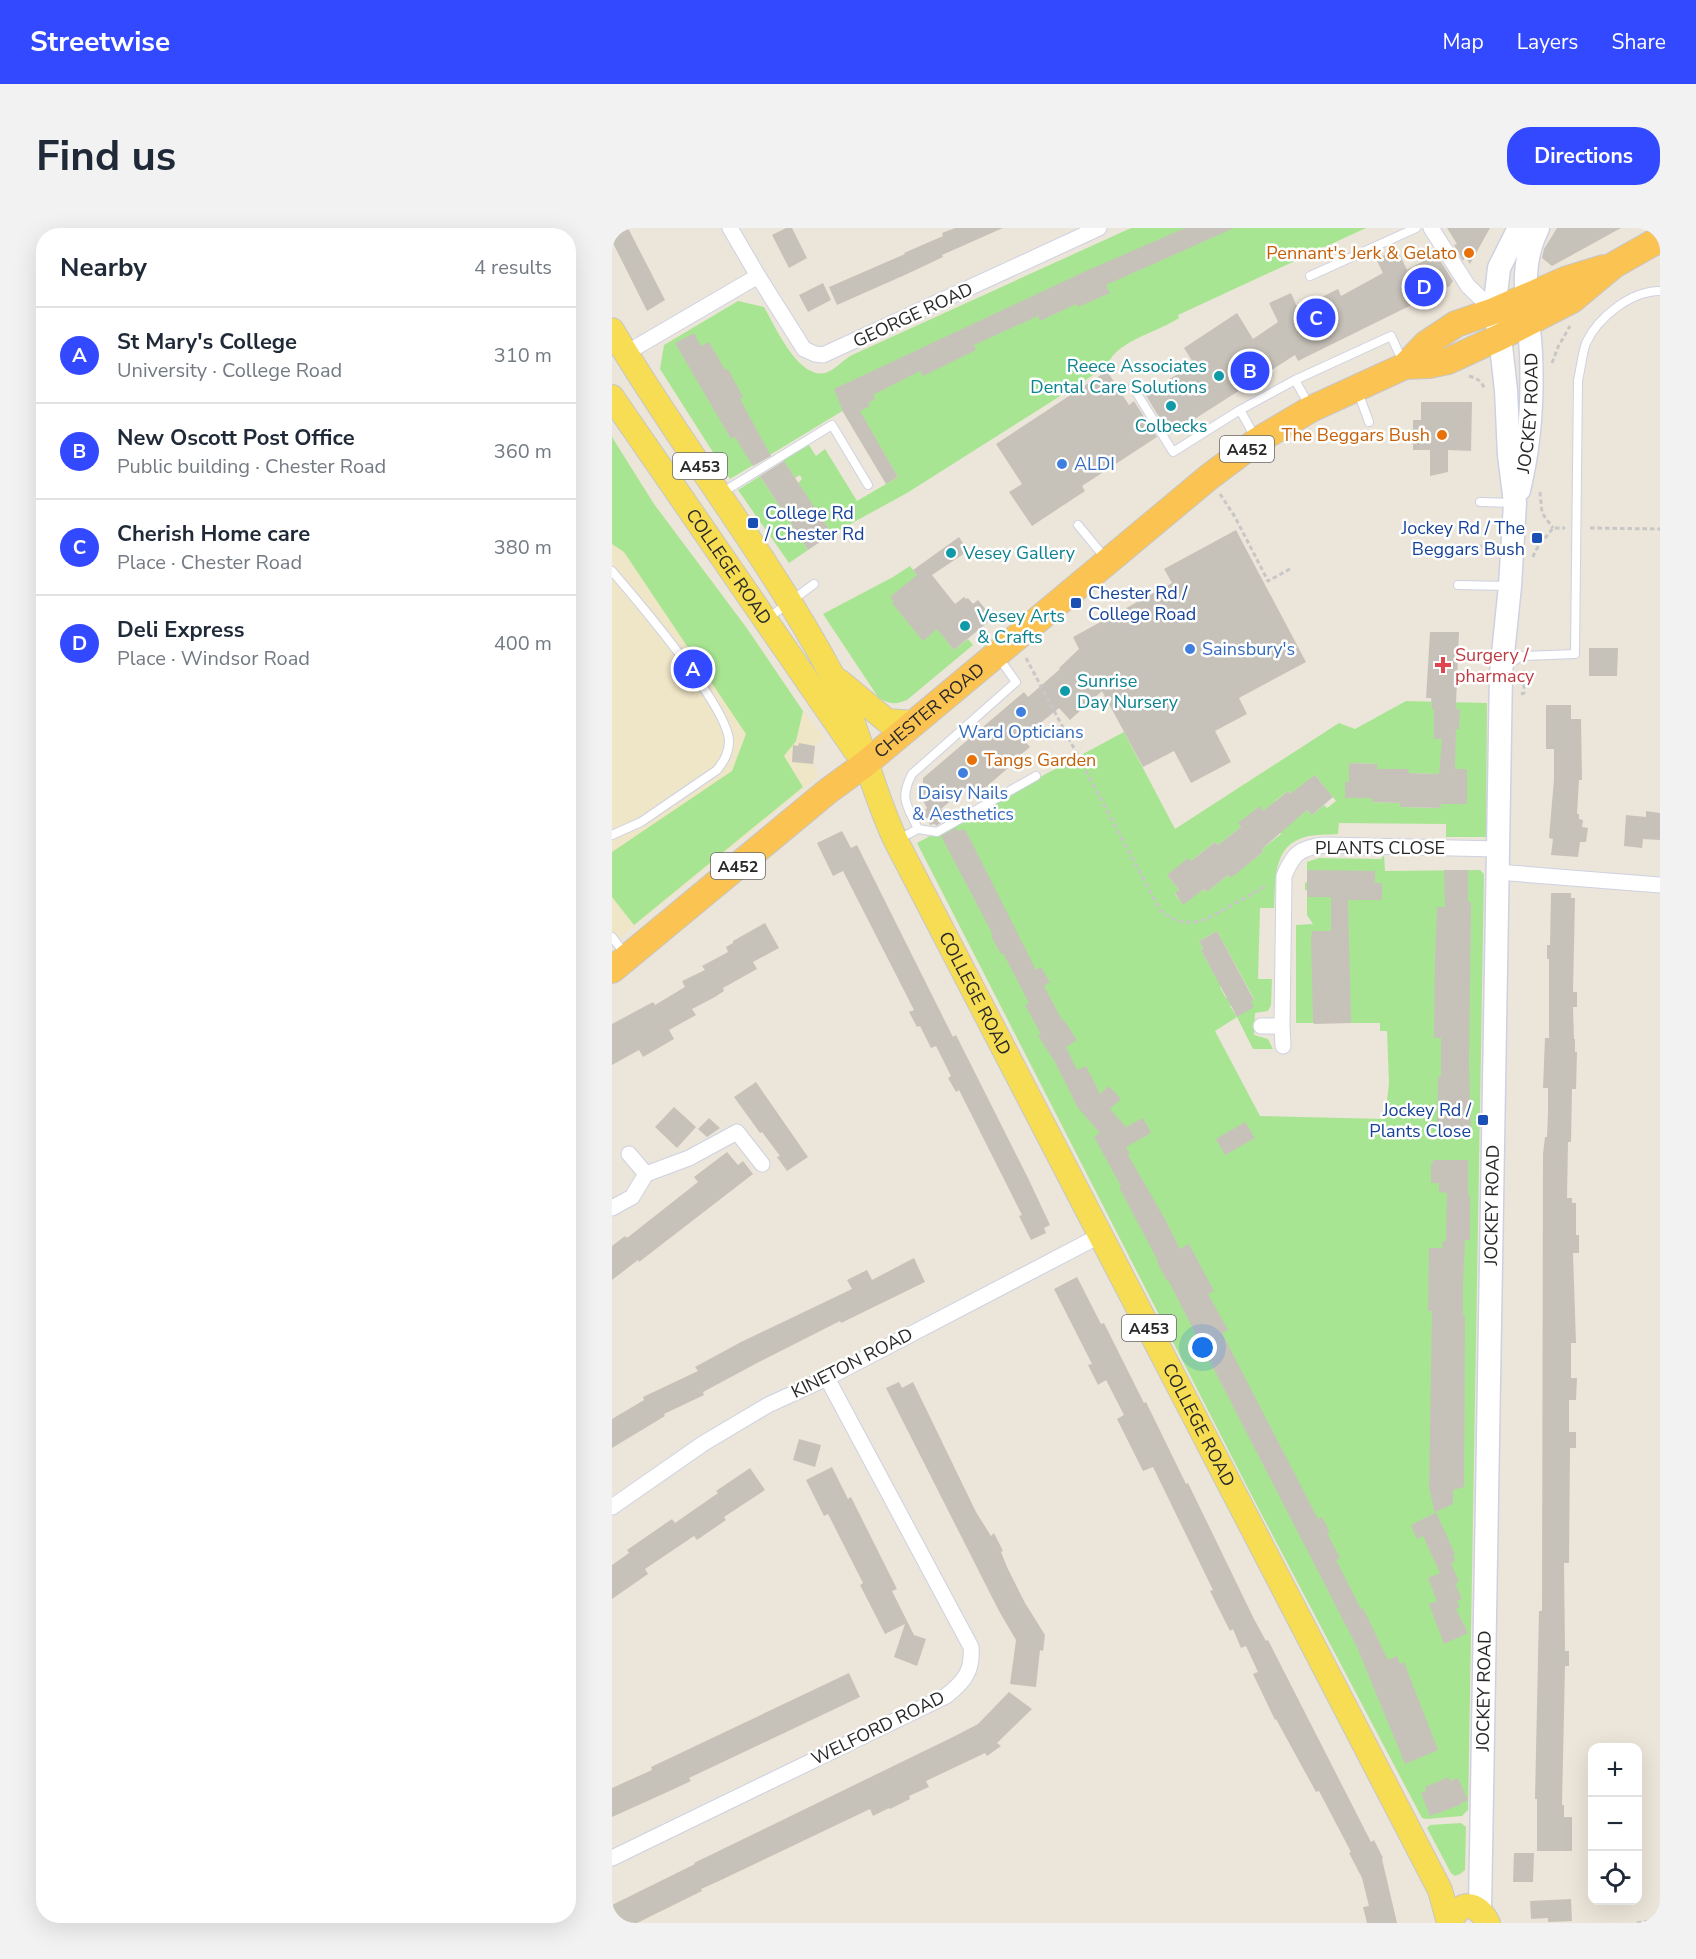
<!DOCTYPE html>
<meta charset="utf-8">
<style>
body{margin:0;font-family:"Nunito Sans",sans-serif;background:#f2f2f3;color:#1f2937}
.controls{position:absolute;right:18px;bottom:18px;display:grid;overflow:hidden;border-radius:12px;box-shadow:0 6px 24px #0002}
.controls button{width:54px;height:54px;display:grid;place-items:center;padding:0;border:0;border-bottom:2px solid #e0e1e3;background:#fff;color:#1f2937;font:30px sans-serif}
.you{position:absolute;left:591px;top:1120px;width:21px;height:21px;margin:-15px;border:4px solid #fff;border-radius:50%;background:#1a73e8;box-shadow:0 0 0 9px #1a73e833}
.badge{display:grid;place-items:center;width:39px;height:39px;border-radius:50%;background:#3349ff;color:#fff;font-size:20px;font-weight:700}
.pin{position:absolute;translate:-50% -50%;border:3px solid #fff;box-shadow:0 2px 6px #0006}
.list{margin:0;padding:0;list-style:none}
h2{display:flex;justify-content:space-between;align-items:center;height:78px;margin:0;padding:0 24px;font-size:26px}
h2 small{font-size:20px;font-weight:400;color:#747a83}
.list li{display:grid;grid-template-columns:39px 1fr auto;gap:18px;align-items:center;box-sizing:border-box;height:96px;padding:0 24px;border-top:2px solid #e0e1e3}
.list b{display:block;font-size:22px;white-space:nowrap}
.list p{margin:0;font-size:20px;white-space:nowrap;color:#747a83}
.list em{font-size:20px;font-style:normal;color:#747a83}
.icon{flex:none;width:33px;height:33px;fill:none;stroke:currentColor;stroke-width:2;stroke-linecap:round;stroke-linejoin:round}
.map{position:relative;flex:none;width:1048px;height:1695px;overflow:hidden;border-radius:24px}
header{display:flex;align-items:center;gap:36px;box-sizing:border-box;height:84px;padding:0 30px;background:#3349ff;color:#fff}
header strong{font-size:28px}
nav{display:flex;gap:33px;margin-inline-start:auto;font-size:21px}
.intro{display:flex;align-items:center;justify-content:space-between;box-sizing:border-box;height:144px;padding:0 36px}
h1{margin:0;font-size:42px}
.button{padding:15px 27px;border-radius:24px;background:#3349ff;color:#fff;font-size:21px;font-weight:700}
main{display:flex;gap:36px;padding:0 36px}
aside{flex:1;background:#fff;border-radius:24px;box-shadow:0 6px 24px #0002}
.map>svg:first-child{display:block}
</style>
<header>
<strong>Streetwise</strong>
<nav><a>Map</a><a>Layers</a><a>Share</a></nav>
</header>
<div class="intro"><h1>Find us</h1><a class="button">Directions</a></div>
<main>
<aside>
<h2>Nearby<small>4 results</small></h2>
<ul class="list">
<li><span class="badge">A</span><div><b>St Mary's College</b><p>University · College Road</p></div><em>310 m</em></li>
<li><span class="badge">B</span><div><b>New Oscott Post Office</b><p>Public building · Chester Road</p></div><em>360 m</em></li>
<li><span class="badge">C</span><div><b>Cherish Home care</b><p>Place · Chester Road</p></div><em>380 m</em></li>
<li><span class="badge">D</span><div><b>Deli Express</b><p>Place · Windsor Road</p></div><em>400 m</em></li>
</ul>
</aside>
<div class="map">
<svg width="1048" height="1695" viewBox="0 0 1048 1695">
<rect width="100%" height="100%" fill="#ece5d9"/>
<!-- education -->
<path fill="#efe5c7" d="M0 209 42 276 134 399 191 483 213 510 203 517 202 538 207 548 0 716Z"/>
<!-- green -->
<path fill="#a8e592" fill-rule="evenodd" d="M519 0H754L566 87 567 90 562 93C539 106 504 114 494 139L295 265 220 306 208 288 212 284 210 281 205 284 186 255 190 251 188 247 183 250 171 232 197 217 204 228 213 221 245 273 286 249 243 176 232 182 118 251 48 141 52 117 126 73 152 79C163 98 186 151 213 145 223 142 231 132 240 127Z
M0 209 42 276 134 399 191 483 184 513 172 528 191 559 22 697 0 669V624L120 543 134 506 12 324 0 316Z
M148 248 196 322 177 335 126 262Z
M298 338 341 392 328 404 342 422 356 411 361 417 295 472C284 477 275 476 266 469L211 386 281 349Z
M794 473 875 475 874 609H834V596L727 595 726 606C716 607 703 606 693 609 660 618 664 653 662 680H648L646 751H660L659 777 656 783 643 785 642 807 656 811 661 821H641L625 789 603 803 648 888 773 891 777 855 775 803H768V795H684V697L701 696 695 687V662H693V655L695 654V634L707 630 769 631 772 627 773 643 868 642 872 646 856 1582 850 1588 814 1591 810 1590 641 1270 305 615 512 504 563 601 727 495 743 501ZM737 535 765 536V541H796V545L827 546 855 541V576H828V580L789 579 788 575 760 574V570L737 554ZM703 547 724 573 715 580 712 577 700 587 695 582 680 594 663 573 676 563 680 568ZM648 579 669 606 650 621 651 624 619 649 616 647 595 664 592 661 571 676 563 666 567 662 555 647 579 633 603 614 606 617 629 599 627 596ZM605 703 642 771 625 789 618 778 622 776 617 768 614 770 608 759 611 757 605 751 589 722 591 720 587 713Z
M849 1595 854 1599 853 1642 848 1646 843 1648 839 1645 815 1600 818 1597Z"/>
<!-- building -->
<path fill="#c7c2b9" d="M0 0H16L53 72 35 83 0 13Z
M174 0H180L195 30 177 40 160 7Z
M343 0H391L330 27 331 29 295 46 225 77 217 59 293 26 292 25 331 8 330 5Z
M573 0H622L494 57 498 65 466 79 464 76 428 93 426 88 362 117 364 122 311 148 308 143 261 167 263 171 256 175 258 178 248 183 286 249 274 256 231 184 222 161 474 43Z
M835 0H878L858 36 853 29 851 33 842 17 845 16Z
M945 0H1009L940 38 930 30 932 21Z
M785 21 795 42 824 26 841 53 838 58 686 133 683 127 559 206 555 202 533 166 582 136 572 120 625 85 641 111 666 94 657 75 679 65 686 81 726 61 729 68 771 45 764 31Z
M211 55 219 72 196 84 187 67Z
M82 105 89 118 97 114 113 142 116 141 131 169 128 171 159 228 141 238 123 209 119 211 63 115Z
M495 143 517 177 522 173 545 209 470 258 473 263 420 298 397 264 410 256 384 216Z
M809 174H860L859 223 836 222V244L818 248V222H801V192H809Z
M172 233 220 306 196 322 148 248Z
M624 302 694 434 627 470 635 486 603 503 619 534 579 555 562 523 531 539 490 463 458 492 447 480 410 510 418 519 402 532 403 534 366 566 358 556 329 581 337 590 324 598 323 596 318 597 311 584 315 580 305 562 311 559 318 566 311 557V550L412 464 416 469 448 441 447 440 467 421 461 409 560 355 552 341Z
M347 309 356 323 320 347 343 376 352 369 354 371 356 370 361 376 366 372 381 390 342 422 325 401 311 413 280 375 282 374 278 369 305 347 301 342Z
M818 404H847L844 475V481H848L847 501H844L843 541H855V576H828L829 580 788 579V575L760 574V570H733V554H737V535L766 536 765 541H797L796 545 827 546 830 511H822V481H820L819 470H814Z
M977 420H1006L1005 448H977Z
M934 477H959V491H969L970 552H967L965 586H967V591L971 592 970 599 976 600 974 614H968L966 629 939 627 941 611 937 610 942 551V521H934Z
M187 515 203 518 201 536 180 534 181 517 186 518Z
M703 547 721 569 700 587 695 582 650 621 651 624 619 650 616 647 595 664 592 661 571 677 563 665 567 662 555 647 576 630 579 633 603 614 606 617 629 599 626 595 648 578 651 583 676 563 678 566Z
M1034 583 1048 585V612L1031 611 1030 620 1012 618 1014 587 1034 589Z
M344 600 347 603 353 601 424 742 429 739 438 754 432 758 450 792 451 791 465 812 454 819 465 842 474 838 488 866 497 858 509 871 498 881 514 899 531 890 539 905 514 919 518 926 516 927 553 991 568 1021 577 1016 602 1063 596 1066 616 1102 610 1105 706 1291 710 1289 718 1304 715 1305 728 1330 724 1332 749 1381 751 1380 776 1432 785 1428 788 1436 792 1434 826 1522 793 1536 745 1419 556 1052 555 1053 545 1034 546 1033 507 959 509 958 482 909 488 905 466 880 443 834 426 808 429 806 413 777 417 775 391 725 389 726 379 708 381 707 329 608Z
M230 603 239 620 245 617 341 809 344 807 416 950 438 997 432 1000 434 1005 419 1012 407 988 410 987 347 862 344 864 336 850 339 848 324 818 319 820 308 798 305 799 297 784 302 782 231 643 221 648 205 615Z
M695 642 763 643V655H770V672H736L739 795 702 796 701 793 699 710 700 703H719V669H695Z
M832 642H856V674H859L857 834 859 904H836V899H825L826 849 829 848V810H822L823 729 825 679H833Z
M939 665H959V670H963L961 764H965V779H961L962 811H963V824H965L964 861H960L959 914H956L955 970H960V975H964V1007H967V1025H961L964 1115H959V1150H965L964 1172H957V1204H964V1220H958L957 1335H952L953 1423H957V1438H953L950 1577H952V1589H960V1623H925V1571H923L927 1383H930L931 926 933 909H935L936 884V860H931L933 810H937V731H935V717H938Z
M153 695 167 720 141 734 145 741 111 760 112 763 103 769 80 781 84 787 57 802 62 811 31 829 27 822 0 837V796L41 774 43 777 73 759 70 753 93 742 90 738 116 724 114 719 121 715V713Z
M605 703 642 772 639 774 642 779 625 789 589 722 591 720 587 713Z
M144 854 196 929 175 943 165 929 168 928 150 904 148 905 122 869Z
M62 879 84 899 65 920 43 899Z
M97 890 108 900 95 909 86 901Z
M633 894 643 910 613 927 604 911Z
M115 924 126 937 131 933 141 946 27 1034 26 1032 0 1052V1018L13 1008 15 1010 86 954 82 949Z
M821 932H856V967H858V1012H853L851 1057V1087H853L852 1259 841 1262V1276L824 1284 843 1326 841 1327 843 1333 839 1335 847 1354 843 1356 850 1371 845 1373 848 1379 844 1381 856 1405 832 1416 817 1376 825 1373 816 1350 828 1345 811 1308 805 1311 799 1297 823 1285 817 1260 820 1083H816L817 1020H830L831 1013H834L835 965 827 964V955H819V935H821Z
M302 1030 313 1054 229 1095 228 1093 147 1134 91 1164 92 1167 52 1186 53 1188 0 1220V1191L32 1172 31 1169 86 1143 83 1139 129 1114 240 1061 235 1052 255 1042 260 1052Z
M465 1049 489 1096 492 1095 532 1175 534 1174 574 1256 576 1255 642 1391 654 1413 656 1412 759 1614 762 1612 771 1630 770 1631 785 1695H755L751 1679 757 1678 750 1650 737 1625 739 1624 707 1563 704 1564 664 1491 663 1492 641 1446 646 1444 634 1418 629 1420 621 1401 618 1403 598 1363 601 1362 541 1239 531 1243 505 1191 512 1187 494 1152 486 1157 476 1137 480 1136 442 1061Z
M287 1154 290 1160 301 1154 364 1284 379 1308 382 1305 391 1323 389 1324 395 1339 413 1375 433 1407 431 1423 428 1422 424 1459 398 1456 404 1412 387 1383 274 1160Z
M187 1211 209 1217 203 1239 181 1232Z
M220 1239 236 1271 239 1269 285 1361 280 1363 302 1407 314 1411 305 1438 282 1429 293 1396 273 1406 248 1357 251 1355 216 1286 212 1288 194 1252Z
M138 1240 153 1262 112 1289 114 1292 85 1312 82 1308 33 1341 36 1346 0 1371V1337L17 1325 15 1322 60 1291 63 1295 106 1265 104 1263Z
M237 1445 248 1469 77 1550 79 1553 62 1561 0 1589V1560L40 1542 39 1539 77 1521Z
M397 1464 420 1481 385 1515 389 1518 375 1528 373 1525 314 1553 317 1559 297 1568 298 1571 278 1581 277 1580 261 1588 258 1581 107 1653 89 1661 90 1663 25 1695H0V1677L83 1636 82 1635 343 1508 366 1496Z
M837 1549 838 1553 846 1550 856 1572 848 1576V1577L818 1588 809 1565 814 1563 813 1559Z
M902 1625H922L921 1654H901Z
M959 1671 960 1693 936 1694V1690L919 1691 918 1673Z"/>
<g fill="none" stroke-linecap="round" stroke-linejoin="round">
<defs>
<path id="service" d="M698 48 804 0
M683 152 697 177
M521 159 561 224 628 182
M746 164 757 194
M643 209 628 182 683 152 779 108 791 134
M111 264 220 197 256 257
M868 274 902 275
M466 297 494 331
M0 343C25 372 116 479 117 513 117 525 112 533 105 542L29 594 0 607
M846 357 896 358
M155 391 202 356
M895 438 909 428 963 426 966 152C969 140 970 126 974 115 986 89 1019 63 1048 63
M306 601 325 604 424 548
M285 612 306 601C295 577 287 571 300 546L404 454 387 430
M0 709 13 726"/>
<path id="minor" d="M819 0 856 58 882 83
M146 48 192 121 203 126 211 127 487 0
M14 125 146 48 118 0
M885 644 1048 657
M649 798H670L672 648C681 626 687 620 712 617L885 621
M670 798 671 818
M17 926 34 946
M0 980 20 969 34 946 77 930 125 904 150 936
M0 1279 92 1215 156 1177 215 1150 489 1007
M0 1630 334 1468C352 1454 361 1443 359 1419L215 1150"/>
<g id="secondary">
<path id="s1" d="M907 262C918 217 921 171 919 126 917 82 905 41 926 0"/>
<path id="s2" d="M868 1682 889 445 898 358 903 275 897 227 894 162 888 109 882 83 887 40 907 0"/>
</g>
<g id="primary">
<path id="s3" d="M0 102C69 219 156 327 220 447 248 500 258 559 284 613L828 1662 837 1695"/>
<path id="s4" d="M0 169 243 522"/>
<path d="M227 453 275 493 302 495"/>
<path d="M838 1695C848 1671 865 1674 876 1695"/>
</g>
<g id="trunk">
<path d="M793 138 814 116 844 96 882 83 953 52 992 40"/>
<path id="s5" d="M0 742 216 563 253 536 597 249 645 213 699 181 793 138 817 137 836 133 888 109 960 72 1002 37 1048 11"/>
</g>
</defs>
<!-- service casing -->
<use href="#service" stroke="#ced1e2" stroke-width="10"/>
<!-- minor casing -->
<use href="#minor" stroke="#ced1e2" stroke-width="17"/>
<!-- secondary casing -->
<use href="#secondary" stroke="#ced1e2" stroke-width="25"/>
<!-- primary casing -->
<use href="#primary" stroke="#c7c7c7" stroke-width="26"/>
<!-- trunk casing -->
<use href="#trunk" stroke="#c7c7c7" stroke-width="28"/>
<!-- path -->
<path stroke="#c7c7c7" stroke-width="3" stroke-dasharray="4.5 3" stroke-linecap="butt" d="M940 135 946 119 958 98
M857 148C864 150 870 153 872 160
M928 264 930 285 941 300
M608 266 623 289 656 353 678 341
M978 300 1048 301
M866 318H881
M921 329 923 323 941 300H953
M414 430 548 682C564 695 574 697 595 691L656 657
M909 466 912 465V442
M1025 1695 1048 1691"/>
<!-- service -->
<use href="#service" stroke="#fff" stroke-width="8"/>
<!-- minor -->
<use href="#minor" stroke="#fff" stroke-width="15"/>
<!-- secondary -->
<use href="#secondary" stroke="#fff" stroke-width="22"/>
<!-- primary -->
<use href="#primary" stroke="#f7dd53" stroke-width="24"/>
<!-- trunk -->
<use href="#trunk" stroke="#fbc352" stroke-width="26"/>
</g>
<!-- markers -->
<g fill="#e8710a" stroke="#fff" stroke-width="2">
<circle cx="857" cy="25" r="6"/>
<circle cx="830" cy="207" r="6"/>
<circle cx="360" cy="532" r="6"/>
</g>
<g fill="#0f9aa8" stroke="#fff" stroke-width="2">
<circle cx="607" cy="148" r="6"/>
<circle cx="559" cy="178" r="6"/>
<circle cx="339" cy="325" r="6"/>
<circle cx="353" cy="398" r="6"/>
<circle cx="453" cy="463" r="6"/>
</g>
<g fill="#3f7fe0" stroke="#fff" stroke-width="2">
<circle cx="450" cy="236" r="6"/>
<circle cx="578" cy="421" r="6"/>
<circle cx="409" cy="484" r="6"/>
<circle cx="351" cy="545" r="6"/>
</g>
<g fill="#1a4fb4" stroke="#fff" stroke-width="2">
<rect x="135" y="289" width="12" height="12" rx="3"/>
<rect x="919" y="304" width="12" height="12" rx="3"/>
<rect x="458" y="369" width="12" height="12" rx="3"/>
<rect x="865" y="886" width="12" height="12" rx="3"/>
</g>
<path fill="#e0444e" stroke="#fff" stroke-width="2" d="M828 428h6v6h6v6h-6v6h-6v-6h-6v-6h6z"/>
<g text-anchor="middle" stroke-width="5" stroke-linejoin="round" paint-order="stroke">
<!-- shield labels -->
<g fill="#fff" stroke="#686868" stroke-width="1.5">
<rect x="608" y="208" width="54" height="26" rx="4.5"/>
<rect x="61" y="225" width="54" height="26" rx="4.5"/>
<rect x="99" y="625" width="54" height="26" rx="4.5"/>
<rect x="510" y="1087" width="54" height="26" rx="4.5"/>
</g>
<g font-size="16" font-weight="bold" fill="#282828">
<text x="635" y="227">A452</text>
<text x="88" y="244">A453</text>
<text x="126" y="644">A452</text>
<text x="537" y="1106">A453</text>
</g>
<!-- food labels -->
<g font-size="18" fill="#c56008" stroke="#fff" text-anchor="end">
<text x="845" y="31">Pennant's Jerk &amp; Gelato</text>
<text x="818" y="213">The Beggars Bush</text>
<text x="372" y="538" text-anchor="start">Tangs Garden</text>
</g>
<!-- street labels -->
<g font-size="18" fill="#282828" stroke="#fff">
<text transform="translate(301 87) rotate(-25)" y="6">GEORGE ROAD</text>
<text dy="6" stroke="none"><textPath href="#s1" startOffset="78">JOCKEY ROAD</textPath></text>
<text dy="6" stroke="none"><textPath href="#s4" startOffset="206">COLLEGE ROAD</textPath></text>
<text dy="6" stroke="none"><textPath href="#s5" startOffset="410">CHESTER ROAD</textPath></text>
<text x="768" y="626">PLANTS CLOSE</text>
<text dy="6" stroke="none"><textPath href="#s3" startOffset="759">COLLEGE ROAD</textPath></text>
<text dy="6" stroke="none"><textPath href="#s2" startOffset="705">JOCKEY ROAD</textPath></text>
<text transform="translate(240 1135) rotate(-27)" y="6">KINETON ROAD</text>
<text dy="6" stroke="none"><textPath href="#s3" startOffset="1245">COLLEGE ROAD</textPath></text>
<text dy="6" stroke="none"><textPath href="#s2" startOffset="219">JOCKEY ROAD</textPath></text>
<text transform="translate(266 1500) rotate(-26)" y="6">WELFORD ROAD</text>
</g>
<!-- culture labels -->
<g font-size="18" fill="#0d838f" stroke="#fff" text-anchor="start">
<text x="595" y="144" text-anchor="end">Reece Associates<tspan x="595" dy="21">Dental Care Solutions</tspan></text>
<text x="559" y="204" text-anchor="middle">Colbecks</text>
<text x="351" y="331">Vesey Gallery</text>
<text x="365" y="394">Vesey Arts<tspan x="365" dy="21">&amp; Crafts</tspan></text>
<text x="465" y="459">Sunrise<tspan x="465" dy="21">Day Nursery</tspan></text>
</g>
<!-- shop labels -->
<g font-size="18" fill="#366cbe" stroke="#fff" text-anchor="start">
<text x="462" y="242">ALDI</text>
<text x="590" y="427">Sainsbury's</text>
<text x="409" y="510" text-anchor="middle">Ward Opticians</text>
<text x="351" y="571" text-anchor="middle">Daisy Nails<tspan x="351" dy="21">&amp; Aesthetics</tspan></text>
</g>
<!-- transit labels -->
<g font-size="18" fill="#164399" stroke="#fff" text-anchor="start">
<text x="153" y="291">College Rd<tspan x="153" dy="21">/ Chester Rd</tspan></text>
<text x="913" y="306" text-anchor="end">Jockey Rd / The<tspan x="913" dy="21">Beggars Bush</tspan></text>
<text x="476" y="371">Chester Rd /<tspan x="476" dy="21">College Road</tspan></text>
<text x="859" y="888" text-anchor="end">Jockey Rd /<tspan x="859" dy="21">Plants Close</tspan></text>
</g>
<!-- health labels -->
<g font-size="18" fill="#be3a42" stroke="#fff" text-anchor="start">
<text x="843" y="433">Surgery /<tspan x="843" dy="21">pharmacy</tspan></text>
</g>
</g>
</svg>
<div class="controls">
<button>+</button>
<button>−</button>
<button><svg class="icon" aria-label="locate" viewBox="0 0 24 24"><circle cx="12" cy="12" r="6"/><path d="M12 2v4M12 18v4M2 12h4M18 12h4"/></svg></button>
</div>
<div class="you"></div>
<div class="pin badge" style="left:81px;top:441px">A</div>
<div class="pin badge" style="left:638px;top:143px">B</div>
<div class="pin badge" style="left:704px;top:90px">C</div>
<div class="pin badge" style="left:812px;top:59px">D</div>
</div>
</main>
